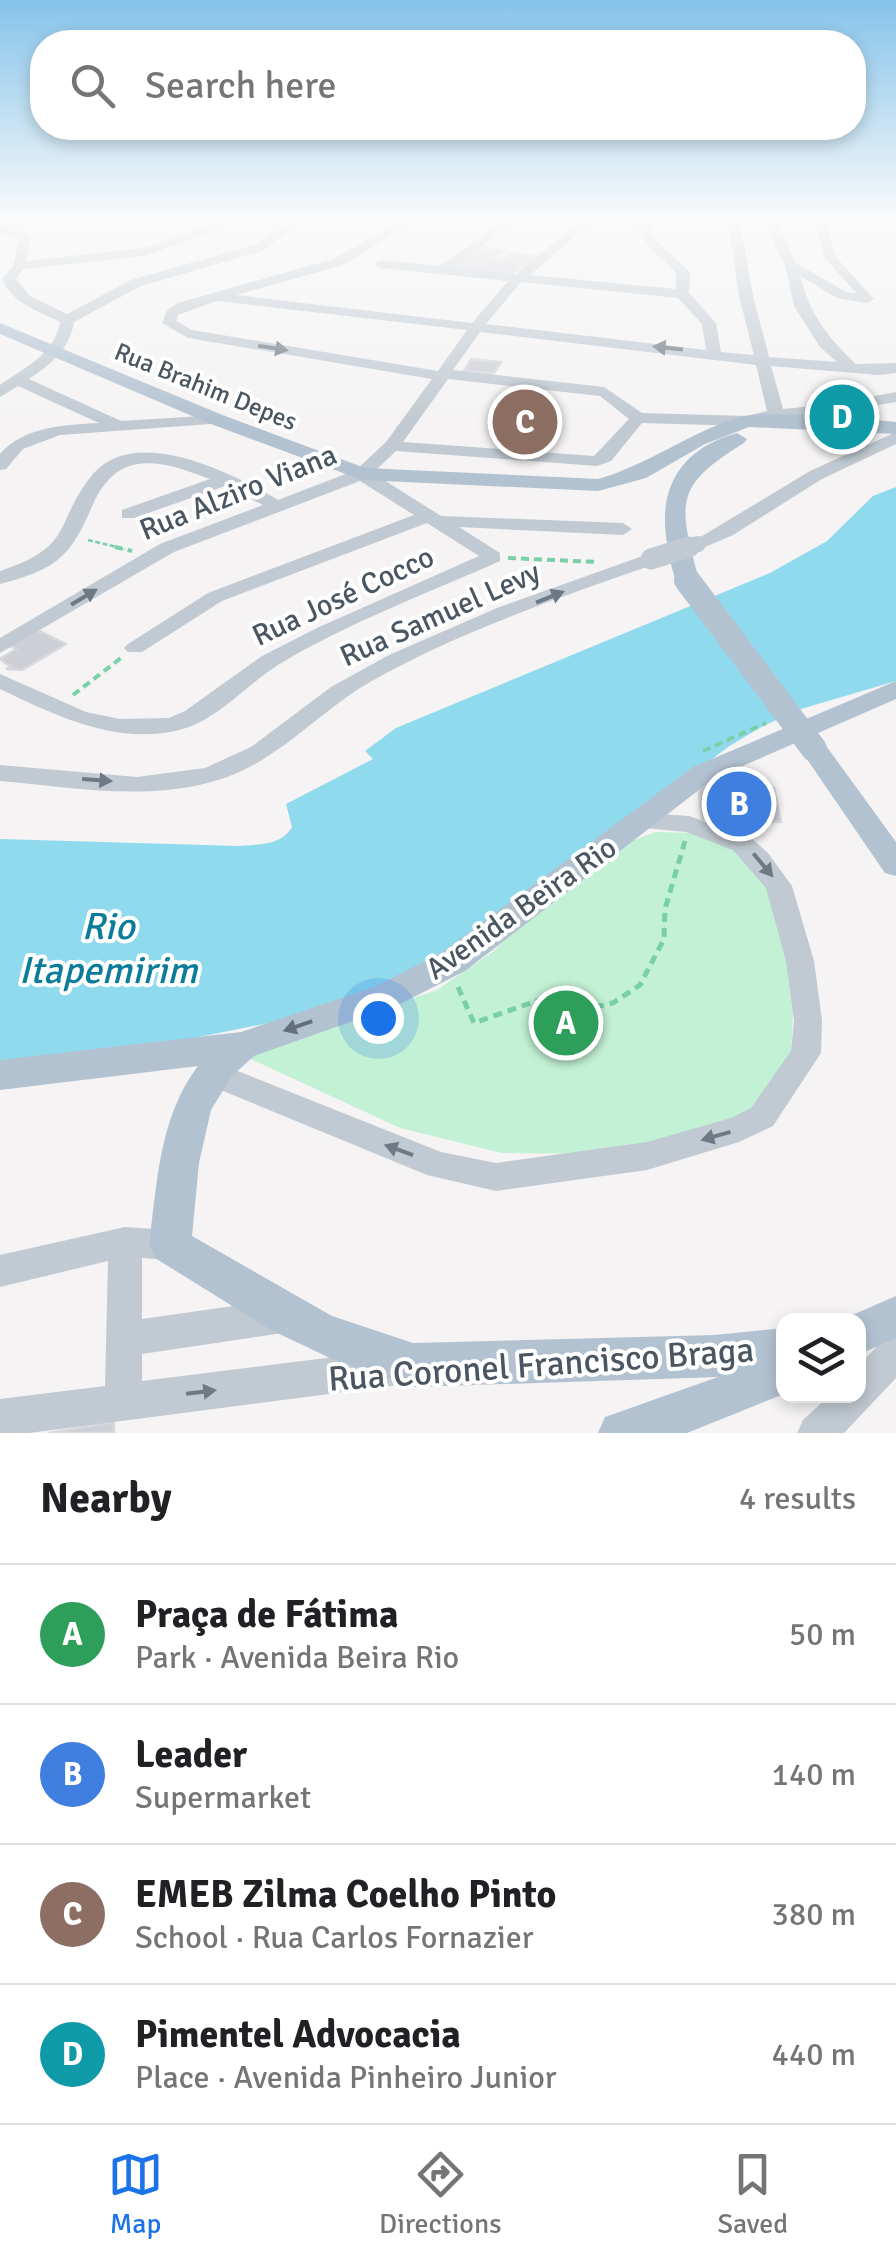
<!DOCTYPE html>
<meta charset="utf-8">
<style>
body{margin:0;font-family:Signika,sans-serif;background:#f2f2f2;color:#202124}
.controls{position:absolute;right:30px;bottom:30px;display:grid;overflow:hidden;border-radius:20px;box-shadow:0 5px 15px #0003}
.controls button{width:90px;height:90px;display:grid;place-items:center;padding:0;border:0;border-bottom:2px solid #e0e0e0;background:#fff;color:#202124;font:50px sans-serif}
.you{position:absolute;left:378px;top:1018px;width:35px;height:35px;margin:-25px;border:8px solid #fff;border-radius:50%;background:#1a73e8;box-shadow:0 0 0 15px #1a73e833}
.badge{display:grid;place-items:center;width:65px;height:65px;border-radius:50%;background:#1a73e8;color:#fff;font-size:32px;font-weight:700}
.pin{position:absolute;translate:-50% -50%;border:5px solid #fff;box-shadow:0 2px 10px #0006}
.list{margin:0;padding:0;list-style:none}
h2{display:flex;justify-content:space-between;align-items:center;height:130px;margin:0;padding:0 40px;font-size:42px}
h2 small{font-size:32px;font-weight:400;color:#757577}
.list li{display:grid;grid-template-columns:65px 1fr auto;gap:30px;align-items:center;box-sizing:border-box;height:140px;padding:0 40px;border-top:2px solid #e0e0e0}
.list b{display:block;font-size:38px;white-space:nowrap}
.list p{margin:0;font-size:32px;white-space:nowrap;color:#757577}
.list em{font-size:32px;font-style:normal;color:#757577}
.icon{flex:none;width:55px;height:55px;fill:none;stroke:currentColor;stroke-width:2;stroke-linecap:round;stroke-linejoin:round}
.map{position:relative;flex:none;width:896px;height:1433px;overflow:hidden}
.search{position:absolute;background:#fff;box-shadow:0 5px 15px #0003;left:30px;right:30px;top:30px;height:110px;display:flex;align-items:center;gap:25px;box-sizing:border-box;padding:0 35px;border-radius:40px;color:#757577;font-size:38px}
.sheet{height:690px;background:#fff}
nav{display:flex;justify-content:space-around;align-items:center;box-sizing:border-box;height:140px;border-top:2px solid #e0e0e0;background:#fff;font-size:28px;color:#757577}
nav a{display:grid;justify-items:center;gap:5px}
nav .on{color:#1a73e8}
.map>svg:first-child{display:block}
</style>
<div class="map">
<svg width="896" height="1433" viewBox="0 0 896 1433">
<rect width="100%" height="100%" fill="#f5f3f3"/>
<!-- green -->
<path fill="#c3f1d5" d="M655 832 698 833 741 853 769 887 794 993 791 1053 756 1117 612 1154 502 1153 400 1128 244 1056 437 990 494 951 534 910 632 841Z"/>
<!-- water -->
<path fill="#90daee" d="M896 487V681L801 709 763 726 728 747 567 870 465 940 388 984 284 1020 119 1053 0 1062V839L238 846C259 844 281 846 292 827L286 804 373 759 365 751 396 728 770 573 827 541 873 496Z"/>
<!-- building -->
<path fill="#cdcfd5" stroke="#d7d9de" stroke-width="2.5" d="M481 247 504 250 494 257 505 259 512 253 540 257 509 275 452 266Z
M471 359 501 362 494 373 464 371Z
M37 630 66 644 22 670 6 669 11 667 0 659 16 649 10 646Z
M698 785 774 788 781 822 702 819Z
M114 1422V1433H48Z"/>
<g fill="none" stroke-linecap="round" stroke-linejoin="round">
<!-- path-far2 -->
<path stroke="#7ad0a6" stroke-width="2.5" stroke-dasharray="5 2.5" stroke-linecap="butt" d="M88 540 125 549"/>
<!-- path-far1 -->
<path stroke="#7ad0a6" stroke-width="4" stroke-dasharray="8 5" stroke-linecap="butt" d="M115 547 132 551
M508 558 598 562
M73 695 121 658
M703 751 766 723"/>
<!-- path -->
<path stroke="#7ad0a6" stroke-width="5" stroke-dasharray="9 6" stroke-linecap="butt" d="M458 987 474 1023 536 1001 585 1009 613 1003 640 985 664 939 665 909 685 841"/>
<!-- minor -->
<path fill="#c1cad2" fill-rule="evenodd" d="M290 221H303L262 251 141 286 74 322C70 349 50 365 29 379L121 421 218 415 224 417V423L60 435 23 449 6 469 0 470V454C24 426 65 425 99 423L18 386 0 397V385C24 368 55 354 60 322 37 310 13 304 2 279L13 266 19 239 0 234V228L30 234 27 261 142 248 218 223 228 226 144 256 23 269 16 279 30 296 67 314 131 280 254 245Z
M400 221H414L343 265 236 295 472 323 508 281 380 268 374 264 380 260 440 266 503 221H516L454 267 516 274 580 221H593L530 275 676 289V273C661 256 640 245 636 221H648L656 240 690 272 689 293 716 323 721 352 754 355 739 296 728 221H740L753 296 769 357 837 362 820 347 794 306 785 265 764 221H776L796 263 846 292 856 293 825 258 814 221H826L836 257 874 299 867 303 837 298 800 276C810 314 827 337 856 364L896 363V373L878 375 771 366 783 409 832 404 896 392V402L747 426 642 423 611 461 597 466 396 451 373 473 441 516 623 523 632 529 623 535 459 527 500 553V561C426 594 347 623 278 665 246 685 214 724 175 731 112 744 55 715 0 689V674L86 712 120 719 169 718 185 711 262 656 317 628 479 556 427 523 222 601 142 652H128L124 648 128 644 208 593 414 515 360 481 174 552 0 653V638L160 544 263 505 225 486 134 518H122V510L210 479C165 462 121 447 95 500 86 519 79 539 64 554 48 571 22 578 0 584V571C76 546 52 525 93 474 136 423 236 475 278 500L356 470 386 442 432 379 188 338 162 323 167 310 178 303 333 259ZM521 282 678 298 702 324 706 350 486 324ZM216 301H217L467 330 438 371 192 330 176 321 178 315ZM480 332 756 365 767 411 747 416 642 413 604 387 453 370ZM448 379 600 396 629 419 594 456 403 442Z
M896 432V444L822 479 733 535 698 550 689 544 810 471Z
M651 553 658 555V563C561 597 460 631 370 682 318 712 278 762 218 780 147 802 73 787 0 781V765L137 777 205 768 251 747 331 687 389 655 497 608Z
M643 813 689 816 751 838 768 853 792 886 814 961 822 1020 821 1053 773 1126 739 1142 647 1170 496 1191 427 1175 199 1081 195 1072 199 1063 210 1060 441 1152 496 1163 647 1142 731 1118 751 1108 791 1051 794 1020 786 961 766 888 733 850 686 832 634 827 631 821 634 815Z
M125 1227 170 1230 182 1234 187 1245 182 1256 170 1260 142 1258V1319L283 1299 295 1304 301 1316 295 1328 283 1333 142 1354V1381L398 1349 411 1354 416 1367 411 1380 398 1385 29 1433H0V1399L105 1386 108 1261 0 1287V1255Z
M896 1335V1378L844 1433H797L803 1420 829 1396H858V1366L883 1340Z"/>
<!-- major -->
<path fill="#b3c2d1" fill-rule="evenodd" d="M10 221H27L0 236V226Z
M0 323 225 416 365 468 598 479C648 465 690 432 740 417 766 409 863 420 896 422V434L749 427 705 444 646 478 598 491 362 480 211 424 0 334Z
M737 433 747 439 744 443C672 487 679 504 699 580L695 585H679C672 574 670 560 668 547 656 491 679 449 737 433Z
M896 681V699L713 779 465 971 398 1005 254 1056 232 1076 211 1110 199 1163 192 1236 332 1316 413 1343 715 1335 784 1328V1394L687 1433H598L605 1417 718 1377 413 1387 332 1359 271 1330 155 1258 149 1245C157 1184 159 1117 198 1066L0 1090V1060L241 1032 374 987 441 953 693 767Z
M814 740 824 743 896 842V876L885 873 800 749 804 743Z
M896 1296V1338L858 1355V1320L843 1319Z"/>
<!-- minor-bridge-far1 -->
<path stroke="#c1cad2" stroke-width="16" d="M681 549 698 544"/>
<!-- minor-bridge -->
<path stroke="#c1cad2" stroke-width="21" d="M651 559 689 547"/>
<!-- major-bridge -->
<path stroke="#b3c2d1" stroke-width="26" d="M687 580 814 749"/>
</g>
<!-- one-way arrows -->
<defs><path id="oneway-solid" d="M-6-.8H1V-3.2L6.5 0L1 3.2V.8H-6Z" transform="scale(2.5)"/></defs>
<g fill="#6e7983">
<use href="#oneway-solid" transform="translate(273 348) rotate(9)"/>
<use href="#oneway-solid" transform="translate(668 348) rotate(-174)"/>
<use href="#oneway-solid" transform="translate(84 597) rotate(-31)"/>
<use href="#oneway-solid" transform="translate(550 597) rotate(-22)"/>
<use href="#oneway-solid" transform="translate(97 780) rotate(4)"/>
<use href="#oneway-solid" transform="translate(763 865) rotate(50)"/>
<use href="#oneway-solid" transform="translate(716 1136) rotate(164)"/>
<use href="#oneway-solid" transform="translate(399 1150) rotate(-160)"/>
<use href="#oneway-solid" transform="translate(201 1392) rotate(-7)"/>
</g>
<use fill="#64717d" href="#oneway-solid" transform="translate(298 1026) rotate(161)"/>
<!-- sky -->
<linearGradient id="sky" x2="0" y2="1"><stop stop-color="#85c3ea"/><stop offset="0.52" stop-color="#fafafa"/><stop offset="1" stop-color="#fafafa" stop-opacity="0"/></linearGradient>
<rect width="896" height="421" fill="url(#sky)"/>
<g text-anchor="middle" stroke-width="8" stroke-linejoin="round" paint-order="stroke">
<!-- far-street labels -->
<g font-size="25" fill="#4a5661" stroke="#fff">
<text transform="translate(206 386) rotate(22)" y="9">Rua Brahim Depes</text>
</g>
<!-- street labels -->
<g font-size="30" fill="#4a5661" stroke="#fff">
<text transform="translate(238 492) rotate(-22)" y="10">Rua Alziro Viana</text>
<text transform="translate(343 596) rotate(-25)" y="10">Rua José Cocco</text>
<text transform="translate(440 614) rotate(-24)" y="10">Rua Samuel Levy</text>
<text transform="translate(521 908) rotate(-35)" y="10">Avenida Beira Rio</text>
</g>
<!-- near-street labels -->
<g font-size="35" fill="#4a5661" stroke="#fff">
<text transform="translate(541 1364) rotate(-4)" y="12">Rua Coronel Francisco Braga</text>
</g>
<!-- near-water labels -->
<g font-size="38" font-style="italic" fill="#0c7c9b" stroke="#fff">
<text x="108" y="939">Rio<tspan x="108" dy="44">Itapemirim</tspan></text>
</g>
</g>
</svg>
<div class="controls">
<button><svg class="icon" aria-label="layers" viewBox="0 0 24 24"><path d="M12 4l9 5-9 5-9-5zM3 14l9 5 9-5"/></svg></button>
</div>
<div class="you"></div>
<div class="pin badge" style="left:566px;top:1023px;background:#2e9e5b">A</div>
<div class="pin badge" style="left:739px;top:804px;background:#3f7fe0">B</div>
<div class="pin badge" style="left:525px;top:422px;background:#8d6e63">C</div>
<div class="pin badge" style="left:842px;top:417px;background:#0f9aa8">D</div>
<div class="search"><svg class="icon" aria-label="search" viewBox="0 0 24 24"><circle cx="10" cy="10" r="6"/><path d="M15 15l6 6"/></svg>Search here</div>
</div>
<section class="sheet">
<h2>Nearby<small>4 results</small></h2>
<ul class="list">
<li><span class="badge" style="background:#2e9e5b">A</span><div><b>Praça de Fátima</b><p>Park · Avenida Beira Rio</p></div><em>50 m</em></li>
<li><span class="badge" style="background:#3f7fe0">B</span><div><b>Leader</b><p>Supermarket</p></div><em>140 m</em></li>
<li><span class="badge" style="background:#8d6e63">C</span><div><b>EMEB Zilma Coelho Pinto</b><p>School · Rua Carlos Fornazier</p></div><em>380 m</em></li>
<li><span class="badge" style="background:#0f9aa8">D</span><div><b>Pimentel Advocacia</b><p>Place · Avenida Pinheiro Junior</p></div><em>440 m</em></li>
</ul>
</section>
<nav>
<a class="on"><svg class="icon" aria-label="map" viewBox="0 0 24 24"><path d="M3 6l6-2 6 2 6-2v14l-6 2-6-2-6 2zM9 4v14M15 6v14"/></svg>Map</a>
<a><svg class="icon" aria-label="directions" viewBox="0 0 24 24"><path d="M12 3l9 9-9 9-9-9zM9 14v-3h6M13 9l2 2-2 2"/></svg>Directions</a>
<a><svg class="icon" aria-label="saved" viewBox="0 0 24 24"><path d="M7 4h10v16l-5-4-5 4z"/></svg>Saved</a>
</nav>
